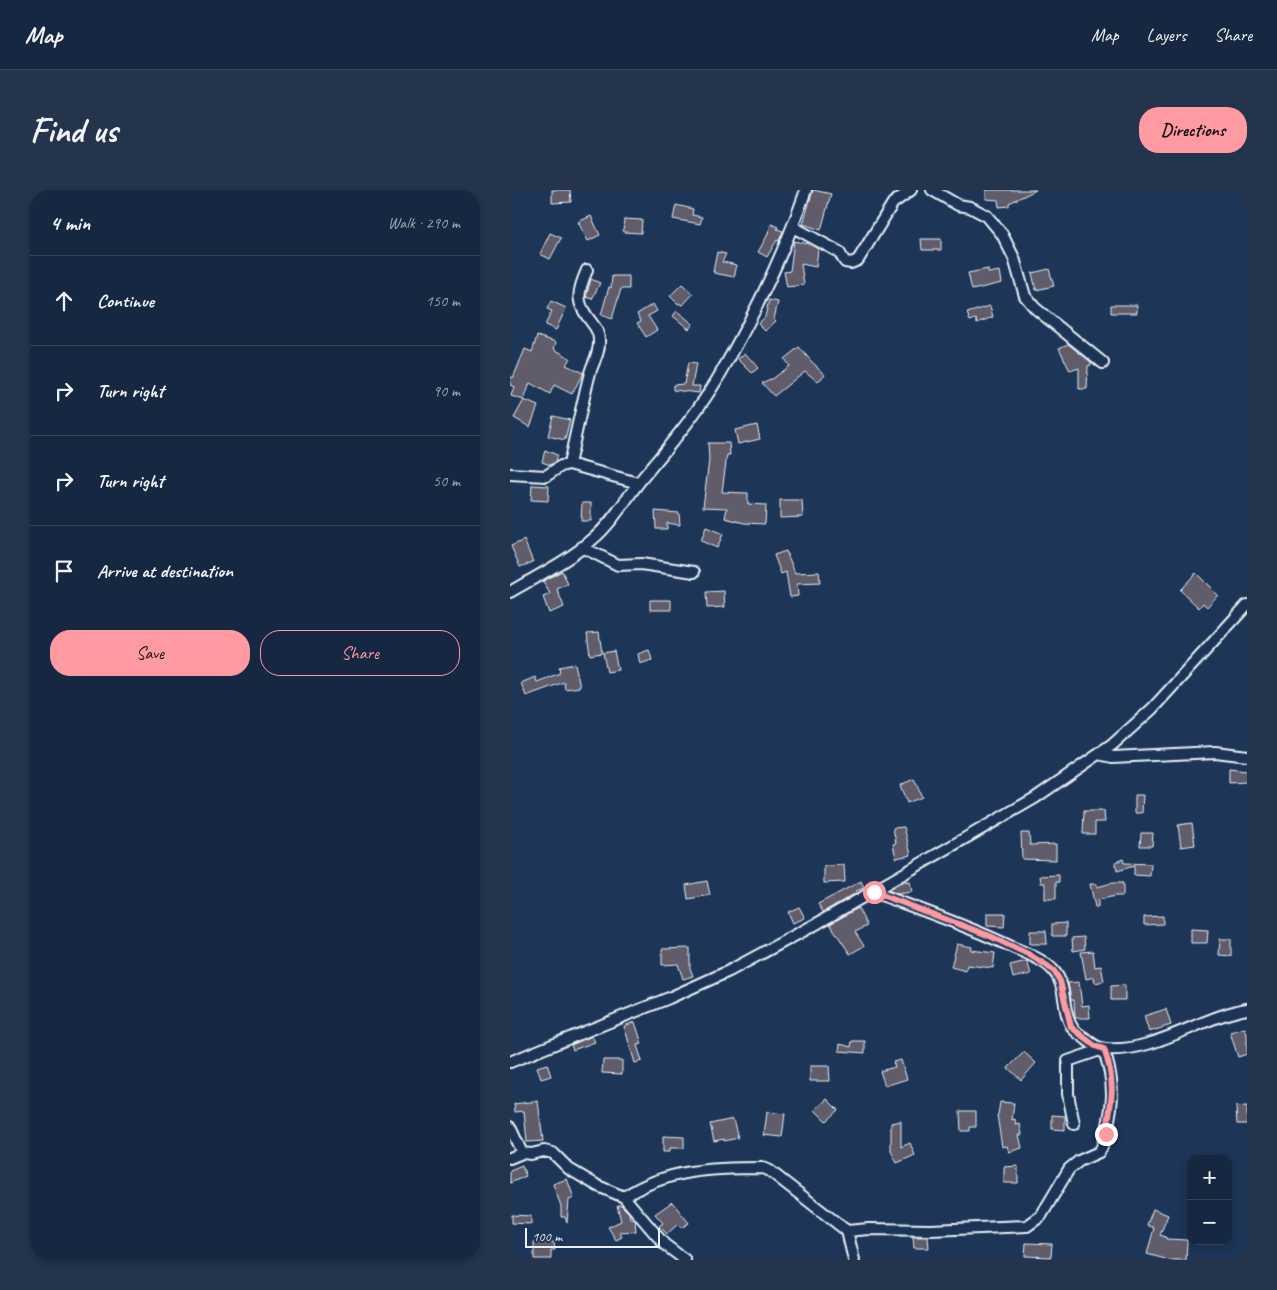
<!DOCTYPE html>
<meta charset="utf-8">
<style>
body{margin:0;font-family:Caveat,sans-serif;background:#23344c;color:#f1f3f6}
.controls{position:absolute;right:15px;bottom:15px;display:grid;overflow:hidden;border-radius:10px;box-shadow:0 2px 8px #0003}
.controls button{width:45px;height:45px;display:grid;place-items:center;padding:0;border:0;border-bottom:1px solid #35445a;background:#162841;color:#f1f3f6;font:25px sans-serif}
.scale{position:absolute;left:15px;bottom:12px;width:135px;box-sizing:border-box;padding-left:5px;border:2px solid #e8f1f8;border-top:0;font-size:14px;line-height:18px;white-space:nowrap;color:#e8f1f8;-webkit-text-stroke:4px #1d3557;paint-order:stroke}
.stop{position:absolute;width:15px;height:15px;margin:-11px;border:4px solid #ff9aa2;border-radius:50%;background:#fff}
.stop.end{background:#ff9aa2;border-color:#fff;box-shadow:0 1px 5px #0008}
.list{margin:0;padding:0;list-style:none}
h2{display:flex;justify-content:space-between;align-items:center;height:65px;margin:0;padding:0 20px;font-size:21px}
h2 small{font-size:16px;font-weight:400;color:#9ea6b1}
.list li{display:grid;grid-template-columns:32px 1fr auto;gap:15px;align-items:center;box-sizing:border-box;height:90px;padding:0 20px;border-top:1px solid #35445a}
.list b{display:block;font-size:19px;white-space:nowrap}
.list em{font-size:16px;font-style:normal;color:#9ea6b1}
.actions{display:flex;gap:10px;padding:15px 20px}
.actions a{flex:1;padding:11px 0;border:1px solid #ff9aa2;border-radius:20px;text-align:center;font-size:18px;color:#ff9aa2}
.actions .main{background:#ff9aa2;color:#111}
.icon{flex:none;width:28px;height:28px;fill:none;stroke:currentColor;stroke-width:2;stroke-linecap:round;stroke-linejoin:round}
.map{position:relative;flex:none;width:737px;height:1070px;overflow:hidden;border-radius:20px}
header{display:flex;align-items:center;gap:30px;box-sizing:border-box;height:70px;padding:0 25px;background:#162841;border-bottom:1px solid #35445a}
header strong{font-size:24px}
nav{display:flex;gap:28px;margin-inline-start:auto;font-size:18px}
.intro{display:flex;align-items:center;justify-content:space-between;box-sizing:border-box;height:120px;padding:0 30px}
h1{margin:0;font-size:35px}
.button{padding:12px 22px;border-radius:20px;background:#ff9aa2;color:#111;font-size:18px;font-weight:700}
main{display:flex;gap:30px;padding:0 30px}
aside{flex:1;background:#162841;border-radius:20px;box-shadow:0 2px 8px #0003}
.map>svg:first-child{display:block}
</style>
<header>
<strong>Map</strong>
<nav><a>Map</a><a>Layers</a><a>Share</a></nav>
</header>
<div class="intro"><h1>Find us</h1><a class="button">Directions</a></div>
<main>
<aside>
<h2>4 min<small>Walk · 290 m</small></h2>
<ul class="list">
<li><svg class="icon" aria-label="ahead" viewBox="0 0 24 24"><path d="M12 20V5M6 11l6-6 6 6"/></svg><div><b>Continue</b></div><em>150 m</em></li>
<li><svg class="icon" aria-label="right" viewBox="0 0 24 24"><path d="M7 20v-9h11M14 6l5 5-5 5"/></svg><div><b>Turn right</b></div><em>90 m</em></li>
<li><svg class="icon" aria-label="right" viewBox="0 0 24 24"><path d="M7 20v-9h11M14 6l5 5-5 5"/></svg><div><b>Turn right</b></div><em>50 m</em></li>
<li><svg class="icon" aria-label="arrive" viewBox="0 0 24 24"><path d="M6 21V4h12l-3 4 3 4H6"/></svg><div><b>Arrive at destination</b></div></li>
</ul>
<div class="actions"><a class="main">Save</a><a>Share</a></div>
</aside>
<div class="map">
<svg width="737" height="1070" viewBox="0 0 737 1070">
<rect width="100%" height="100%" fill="#1d3557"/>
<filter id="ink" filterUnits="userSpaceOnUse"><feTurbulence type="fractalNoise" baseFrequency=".02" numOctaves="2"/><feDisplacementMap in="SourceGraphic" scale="10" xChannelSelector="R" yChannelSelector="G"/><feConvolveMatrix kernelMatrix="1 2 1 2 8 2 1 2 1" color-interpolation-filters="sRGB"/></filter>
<g filter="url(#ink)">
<!-- building -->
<path fill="#605c6b" stroke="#e8f1f8" d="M42 0H60L61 12 42 13Z
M303 0 321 4 311 40 293 34Z
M476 0H526L499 13V16L489 17 488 10 476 9Z
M166 15 183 19 182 25 192 27 190 34 163 29Z
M81 26 90 45 78 51 68 32Z
M114 29 132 30 131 43 113 42Z
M261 34 268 37 267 39 273 41 269 51 267 50 257 67 248 62 257 46Z
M40 43 51 48 40 69 30 64Z
M411 49H431V60H412Z
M284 51 299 54 308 59 306 77 291 74 294 95 277 97 274 82 280 81Z
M207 62 216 64 212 72 227 75 224 87 204 83V81L203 82Z
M478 79V83L490 81 492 93 462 100 458 83Z
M539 79 544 96 526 100 522 83Z
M102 86H119V99H111L102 129 91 125 99 97 101 98Z
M81 89 90 93 82 109 76 107Z
M172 94 183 104 173 115 167 113 160 106Z
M259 110 268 112 264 129 266 131 255 141 248 134 255 127Z
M41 111 56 118 46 140 35 135 42 121 37 119Z
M143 114 147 121 138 126 147 140 136 147 127 133 131 131 127 124Z
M601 115H627V123H601Z
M480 116 483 127 467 133 466 129 460 131 457 123Z
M167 121 183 134 179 139 163 126Z
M27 146 46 152 44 159 60 168 56 175 73 183 62 204 44 195 40 204 20 193 14 210 1 206 4 197 0 195V186L3 188 15 159 22 162Z
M558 154 581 172V175L578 176 577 199H569V178L560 181 549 158Z
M289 157 302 172 315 184 308 192 295 181 264 206 252 193 260 189V190L279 176 274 169Z
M235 163 248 178 242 183 228 169Z
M178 173 186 174 182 196H190L189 203 163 200V195L174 194Z
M14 210 28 216 20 237 4 228Z
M43 226 60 230 55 250 38 246Z
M247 235 250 249 228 254 225 240Z
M198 253H219L220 265H217L212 302 238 303V314L256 315 255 334 234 333 215 328 217 318 193 317 199 270Z
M35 260 47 265 45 272 40 275 32 272Z
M22 295 39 296 38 311 21 310Z
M270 310H292L293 327 270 328Z
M72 313H81V331H71Z
M145 321 169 323 170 335 157 333V339H146Z
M196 337 213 344 207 358 191 351Z
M14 350 23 372 10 377 1 356Z
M276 361 285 383 309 382 310 393 287 394 288 406 280 407 276 382 271 384 264 365Z
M52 381 58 394 47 399 54 417 39 423 33 407 40 404 33 391Z
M686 383 708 405 697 417 693 413 689 418 670 400Z
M214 401 215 417 197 418 196 402Z
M140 410H161V420H140Z
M89 442 92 463 80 465 77 443Z
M139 460 142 470 130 474 128 464Z
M104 461 108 480 97 482 93 463Z
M65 474 70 497 55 499 54 492 16 506 11 493 25 487 27 492 50 483 49 477Z
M719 579 737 581V592L719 593Z
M404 589 412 607 397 613 390 595Z
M625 605H633L632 623H625Z
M574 621H594L595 632H585V644H573Z
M682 633 685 655 671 657 668 635Z
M394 637 401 665 386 668 383 654 386 653 383 638Z
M511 643H519L520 655 546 654V670L512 669Z
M631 643H643L642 656H630Z
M613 669 614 673 641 674 640 686 624 685V676L607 681 605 672Z
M334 675 335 692 314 693V676Z
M549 685V692H546V709H535V693H531L530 686Z
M197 691 200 705 178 709 176 695Z
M351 691 354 698 346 701V703L313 722 308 714Z
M400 692 402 702 388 704 378 700 391 693Z
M602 693H613V706H605L588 710V717H585L580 694H587V697Z
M289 717 295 728 283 733 278 722Z
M348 718 357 736 345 742 354 756 340 764 320 734Z
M477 723H495L494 737 477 736Z
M653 726V734L634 735V727Z
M556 733V746H542V734Z
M681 739 698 740 697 753H681Z
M520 741H536L537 754H520Z
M574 747 575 759 563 761 562 748Z
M710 749H721V766L709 765Z
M447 754 462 757 461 760 485 763 483 778 457 775 456 781 441 777Z
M180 758V778L183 786 173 789 168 774 152 775V759Z
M583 761 585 777 591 776 594 791 585 793 584 787 576 789 571 762Z
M517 771 521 784 503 788 500 775Z
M569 792 572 816 579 815 580 828H565L564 810H561L558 793Z
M615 795V810H601V796Z
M656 819 661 835 639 842 634 826Z
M125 832 132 854 127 855 132 871 125 873 114 836Z
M735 838 737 844V864L728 867 720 842Z
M82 846 85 852 63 860 61 855Z
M342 851H355V863L329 861 330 854 341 857Z
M514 862 526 873 511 890 498 878Z
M93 870H112V884L92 883Z
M391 870 397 889 375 896 370 881 385 877 383 872Z
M37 874 41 886 31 889 27 877Z
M300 876H319L320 891H300Z
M317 909 328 920 316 931 305 920Z
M28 911 33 951 17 952 14 921 5 922 4 914Z
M490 912 504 913 502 930 505 929 506 935 510 934 512 945H509L512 958 499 962 497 956 492 957 487 925H488Z
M737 916V934H727L726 917Z
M450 921H466V937H460V941H451Z
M257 922 275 924 272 947 254 945Z
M542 925 555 926V940L542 939Z
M223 929 228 948 214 951V949L204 951 200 934Z
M391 931V957L400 953 405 965 387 973 381 961V933Z
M153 946 174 947V958H160V962H153Z
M12 976 16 986 0 993V981Z
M508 976V993H494V977Z
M57 989 64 1008 59 1010 57 1033 55 1027H51V1016L43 994Z
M162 1012 179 1033 171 1038 168 1034 157 1044 149 1036 153 1033 145 1024Z
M107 1015H111L119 1023 120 1028H123L125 1030 126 1041 109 1042 112 1047 106 1050 98 1037 111 1031Z
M643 1019 658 1025 650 1045 656 1047V1049L677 1050 676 1070H659L637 1064 644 1038 637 1035Z
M2 1025 21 1026V1034L2 1033Z
M403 1047H418L419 1058H404Z
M24 1052H44L45 1060H41V1069H24Z
M516 1053 542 1054 541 1067 515 1066Z"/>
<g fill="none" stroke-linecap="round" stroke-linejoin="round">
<defs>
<path id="minor" d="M422 0 448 15 460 17 477 26 492 44 504 68 515 106 525 118 593 173
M283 37 329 62 335 72 341 73 348 70 383 13 401 0
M59 274C66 244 72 213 80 183 83 172 90 163 89 150 89 143 86 138 82 133 65 112 67 104 77 80
M0 284 36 286 51 276 59 274 128 293
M72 357 108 375 131 374 184 382
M0 402C27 386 60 370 83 349 102 333 115 310 130 291 157 258 186 225 208 188 243 128 273 66 296 0
M589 564 603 567 705 562 737 566
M363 702C411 720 459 736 504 758 517 763 534 770 543 780 558 796 551 820 562 837 565 842 572 846 576 849 582 854 588 859 596 859 644 863 690 827 737 819
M0 872 159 808 219 781 308 733 525 608 602 555 642 519 737 415
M0 937 12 963
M0 968 12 963 21 964 34 961 43 963 59 979 88 996 114 1007 154 1054 175 1070
M114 1007C157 979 203 978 253 978L260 981 337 1041 359 1039 421 1040 517 1036 531 1026 559 979 569 971 589 962 592 957C603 921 607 895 593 859L558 871V904L564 934
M337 1041 344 1070"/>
</defs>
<!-- minor casing -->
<use href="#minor" stroke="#e8f1f8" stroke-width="14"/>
<!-- minor -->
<use href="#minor" stroke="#1d3557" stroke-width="10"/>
</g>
</g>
<g fill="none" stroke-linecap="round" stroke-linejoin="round" filter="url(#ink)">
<!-- route -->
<path stroke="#ff9aa2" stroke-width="6" d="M364 702 480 746 518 764 536 775 544 781 550 791 561 837 585 856 594 859C606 893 602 909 596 944"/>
</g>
</svg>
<div class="controls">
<button>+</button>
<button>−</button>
</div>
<div class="scale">100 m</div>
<div class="stop" style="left:364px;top:702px"></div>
<div class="stop end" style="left:596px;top:944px"></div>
</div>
</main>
